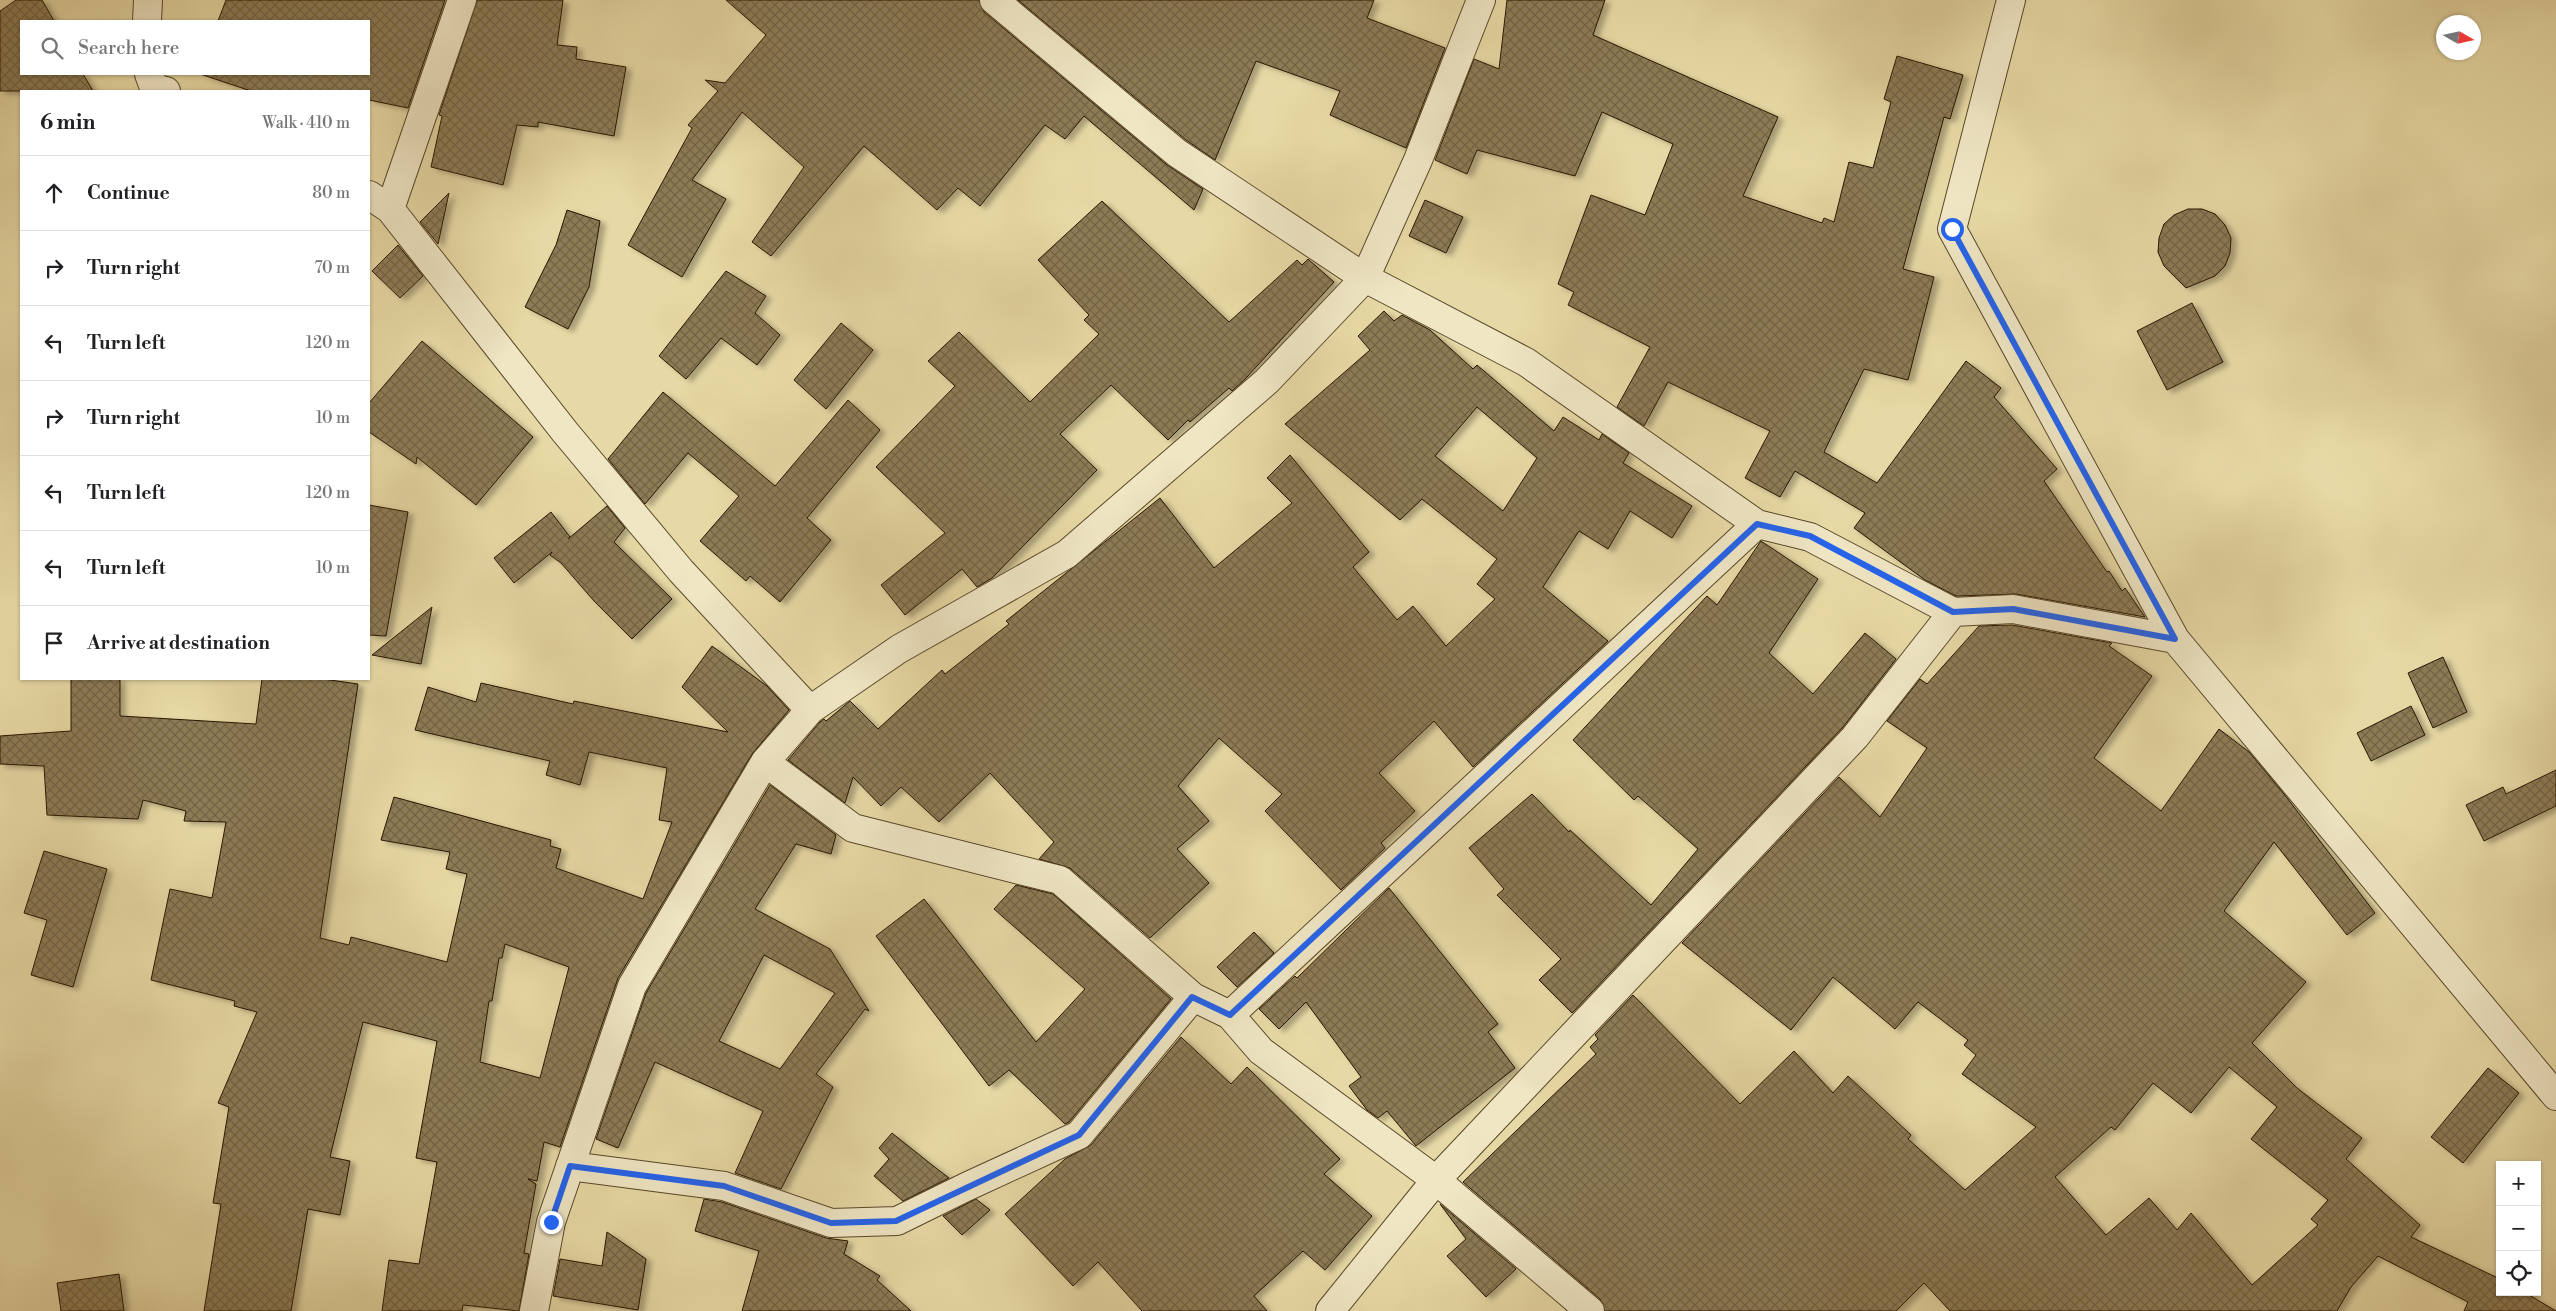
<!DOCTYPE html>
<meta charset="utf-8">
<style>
body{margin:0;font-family:"Libre Bodoni",serif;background:#f2f2f2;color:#202124}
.controls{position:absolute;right:15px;bottom:15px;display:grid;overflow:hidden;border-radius:0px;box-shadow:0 1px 4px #0004}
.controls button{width:45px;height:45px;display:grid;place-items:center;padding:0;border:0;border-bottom:1px solid #e0e0e0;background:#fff;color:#202124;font:25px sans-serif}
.compass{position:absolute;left:2436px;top:15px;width:45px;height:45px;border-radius:50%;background:#fff;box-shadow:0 1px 4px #0004;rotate:99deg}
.stop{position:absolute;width:15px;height:15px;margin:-11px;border:4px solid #2563eb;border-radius:50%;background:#fff}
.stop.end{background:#2563eb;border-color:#fff;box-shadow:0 1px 5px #0008}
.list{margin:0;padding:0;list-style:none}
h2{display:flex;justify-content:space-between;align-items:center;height:65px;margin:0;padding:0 20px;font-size:21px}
h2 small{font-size:16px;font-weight:400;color:#757577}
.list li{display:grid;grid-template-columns:32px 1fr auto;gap:15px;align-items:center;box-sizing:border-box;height:75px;padding:0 20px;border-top:1px solid #e0e0e0}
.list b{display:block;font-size:19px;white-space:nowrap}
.list em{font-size:16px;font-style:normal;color:#757577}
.icon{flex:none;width:28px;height:28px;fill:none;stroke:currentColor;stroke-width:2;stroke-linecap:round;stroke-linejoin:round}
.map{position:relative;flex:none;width:2556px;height:1311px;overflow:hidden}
.search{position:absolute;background:#fff;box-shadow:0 1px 4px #0004;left:20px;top:20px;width:350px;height:55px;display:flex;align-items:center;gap:12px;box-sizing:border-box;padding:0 18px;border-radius:0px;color:#757577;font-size:19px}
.panel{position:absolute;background:#fff;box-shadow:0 1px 4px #0004;left:20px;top:90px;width:350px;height:590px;border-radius:0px}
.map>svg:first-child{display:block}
</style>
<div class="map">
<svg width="2556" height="1311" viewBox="0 0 2556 1311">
<defs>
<pattern id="building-cross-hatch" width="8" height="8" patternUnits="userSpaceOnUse" patternTransform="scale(1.25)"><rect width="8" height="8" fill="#8c7b56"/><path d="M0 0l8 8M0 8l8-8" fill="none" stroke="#736445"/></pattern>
<filter id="shadow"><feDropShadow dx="5.5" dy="3" stdDeviation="2.5" flood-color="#0004"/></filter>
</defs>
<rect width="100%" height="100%" fill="#e7d9a5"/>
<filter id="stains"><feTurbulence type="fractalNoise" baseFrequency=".004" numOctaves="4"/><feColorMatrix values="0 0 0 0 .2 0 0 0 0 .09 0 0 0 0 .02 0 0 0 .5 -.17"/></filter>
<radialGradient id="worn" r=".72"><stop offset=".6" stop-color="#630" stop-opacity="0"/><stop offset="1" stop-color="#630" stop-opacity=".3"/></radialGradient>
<!-- building -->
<path fill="url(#building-cross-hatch)" stroke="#2a1600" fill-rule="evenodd" filter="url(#shadow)" d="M16 0H42L54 21H21V74H83L93 91H0V11Z
M226 0H445L408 108 369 100V91H251L200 74H369V21H218Z
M477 0H563L557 45 577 47 576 59 626 67 614 136 538 122V127L517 125 503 185 431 167 442 116 439 115Z
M726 0H979L984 12 1167 165 1203 189 1194 210 1084 116 1065 139 1045 125 980 206 958 188 937 210 864 146 771 256 752 242 804 167 742 112 692 180 726 199 682 277 628 245 692 128 688 125 718 91 705 80 725 83 766 35Z
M1018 0H1374L1367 18 1445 48 1406 148 1330 115 1340 91 1256 61 1215 160 1186 140Z
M1507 0H1605L1593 35 1778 117 1743 196 1822 223 1824 218 1834 222 1849 162 1873 168 1891 102 1884 99 1897 56 1963 75 1950 119 1944 117 1903 269 1934 277 1908 380 1864 369 1824 452 1877 483 1966 361 2001 388 1994 397 2057 469 2044 481 2107 572 2109 571 2122 591 2125 588 2145 617 2016 594 1956 596 1925 580 1854 528 1865 513 1795 471 1780 497 1745 478 1770 431 1668 382 1644 426 1617 407 1650 347 1568 305 1574 292 1558 284 1591 195 1645 215 1673 144 1602 112 1575 176 1477 150 1467 174 1435 160 1474 59 1499 69Z
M449 193 438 244 420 222Z
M1425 200 1463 217 1446 253 1409 236Z
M1102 201 1229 322 1297 260 1302 265 1308 259 1334 282 1246 378 1232 391 1229 388 1190 422 1188 420 1168 440 1111 385 1060 434 1097 470 992 578 977 587 962 569 905 615 881 585 945 533 876 467 955 386 928 361 959 332 1030 402 1099 334 1084 320 1089 315 1038 260Z
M2188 209H2202L2215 214 2225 225 2231 238 2230 253 2225 266 2215 276 2186 288 2164 266 2158 252 2159 238 2164 224 2174 215Z
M567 210 600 221 589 287 568 329 525 307 556 245Z
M398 245 423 276 400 298 372 271Z
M726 271 766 296 755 313 780 335 757 365 721 338 686 379 659 356Z
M2192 303 2223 362 2167 390 2137 331Z
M1384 311 1394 321 1402 315 1430 330 1473 369 1477 365 1554 431 1563 417 1599 440 1602 434 1629 453 1623 463 1692 506 1672 538 1630 511 1608 549 1579 531 1543 587 1608 641 1473 767 1434 721 1379 773 1415 811 1381 843 1385 848 1341 890 1265 811 1282 794 1219 738 1178 786 1209 821 1177 849 1209 883 1150 938 1070 868 1039 859 1054 842 990 773 939 822 901 787 881 806 853 777 845 803 788 760 820 722 824 719 826 721 850 701 878 729 942 670 945 674 1009 624 1006 621 1160 498 1214 568 1292 503 1267 478 1290 455 1369 552 1353 567 1397 620 1413 606 1446 646 1495 599 1477 584 1497 559 1422 499 1400 520 1285 424 1370 350 1358 336ZM1477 407 1537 458 1503 511 1435 456Z
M841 323 873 350 826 409 794 380Z
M422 341 533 437 476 505 417 457 416 464 369 432V403Z
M663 392 775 486 848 400 880 430 807 518 831 540 780 602 750 576 746 581 700 541 739 496 688 453 645 504 608 459Z
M369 505 408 512 386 636 369 635Z
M607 506 625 528 614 542 672 599 632 639 594 601 561 563 550 555 552 552 514 583 494 558 551 512 570 537 568 539Z
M1761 541 1818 579 1769 653 1813 694 1865 633 1896 659 1843 727 1572 1013 1539 980 1561 959 1497 895 1504 889 1469 848 1532 794 1569 832 1570 830 1651 905 1698 849 1638 796 1634 800 1573 740 1707 596 1717 605Z
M432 607 421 664 372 655Z
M2012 625 2112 643 2109 646 2152 676 2094 758 2161 811 2219 729 2249 752 2284 794 2375 913 2347 935 2274 842 2224 911 2306 982 2252 1043 2297 1088 2362 1138 2346 1159 2420 1225 2411 1237 2500 1279V1292H2524L2556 1311H2464L2468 1302 2378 1256 2351 1287 2337 1311H1950L1924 1283 1896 1311H1605L1600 1299 1463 1182 1596 1054 1590 1047 1598 1039 1595 1035 1633 995 1740 1104 1794 1051 1833 1093 1848 1076 1911 1135 1908 1139 1965 1190 2036 1127 1962 1074 1976 1055 1964 1045 1968 1040 1918 1002 1895 1029 1833 977 1791 1030 1682 943 1839 777 1880 817 1927 748 1887 721 1920 679 1927 684 1979 626ZM2229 1067 2277 1107 2251 1139 2328 1200 2311 1219 2318 1225 2252 1285 2191 1213 2177 1230 2149 1198 2106 1235 2055 1177 2111 1127 2115 1130 2153 1083 2191 1113Z
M712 646 767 686 789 710 752 754 618 978 560 1147 544 1142 537 1181 528 1179 536 1184 524 1253 529 1254 519 1311 463 1305 462 1311H382L389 1260 419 1264 437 1162 416 1158 437 1041 363 1022 330 1157 350 1161 340 1215 308 1209 291 1311H204L221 1204 213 1203 229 1107 218 1103 257 1012 234 1006 235 1001 151 980 170 889 212 898 226 822 184 821 186 811 143 800 138 819 47 815 44 766 0 764V736L71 731V679H120V716L256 724 262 679H323L358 684 320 938 349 945 351 937 447 962 467 874 446 869 450 852 381 840 394 797 551 840 550 846 561 849 556 868 643 899 672 822 659 820 667 768 589 752 580 785 546 775 550 761 415 730 428 687 476 702 481 683 573 704 574 701 728 732 682 687ZM505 944 569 967 540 1078 480 1062 489 1001H492L499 958H502Z
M2443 657 2467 712 2433 728 2408 673Z
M2411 706 2425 735 2371 761 2357 733Z
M2556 770V806L2484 841 2466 805 2503 787 2506 794Z
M770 785 836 835 831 854 796 844 755 909 830 949 869 1011 865 1009 816 1074 833 1087 781 1189 735 1173 763 1111 655 1062 618 1148 596 1139 646 993ZM764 955 835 993 780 1069 719 1041Z
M44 851 107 869 73 987 31 975 47 920 24 913Z
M1016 885 1053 894 1171 999 1069 1122 1065 1124 1009 1070 989 1086 876 936 924 899 1036 1042 1085 989 994 909Z
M1389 888 1498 1024 1488 1032 1515 1068 1416 1146 1387 1111 1378 1118 1367 1110 1349 1086 1361 1077 1306 1002 1279 1029 1259 1009 1295 976 1297 978Z
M1254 932 1274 953 1237 987 1217 967Z
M1181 1037 1231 1084 1247 1067 1340 1159 1324 1174 1372 1216 1325 1270 1303 1251 1254 1296 1267 1311H1142L1098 1262 1073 1286 1005 1214 1065 1159 1091 1145Z
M2488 1068 2519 1093 2463 1163 2431 1137Z
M892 1133 932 1165 949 1178 903 1201 874 1176 889 1159 879 1148Z
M704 1199 722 1202 826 1238 848 1241 844 1254 880 1276 877 1280 911 1311H742L759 1251 695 1231Z
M976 1199 990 1210 962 1235 943 1216Z
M1440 1204 1516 1269 1486 1297 1447 1256 1466 1239Z
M607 1232 646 1259 638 1310 553 1296 560 1259 602 1266Z
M119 1274 124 1311H61L57 1283Z"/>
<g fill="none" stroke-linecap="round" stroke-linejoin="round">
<defs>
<path id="minor" d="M994 0 1177 153 1365 278 1526 362 1757 524 1810 537 1953 612 2013 609 2175 639
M2011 0 1952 229 2175 639 2556 1096
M147 21 148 0
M149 74 154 88 166 91
M369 195 390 209 565 432 681 571 810 710
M390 209 462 0
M765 762 853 828 1060 880 1193 997 1230 1015 1261 1051 1436 1180 1590 1311
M1230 1015 1757 524
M570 1166 724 1186 831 1223 897 1221 966 1187 1079 1135 1193 997
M534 1311 551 1222 632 986 765 762 810 710 899 649 1067 554 1267 381 1365 278 1418 160 1481 0
M1330 1311 1436 1180 1855 737 1953 612"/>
</defs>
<!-- minor casing -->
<use href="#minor" stroke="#594729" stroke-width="30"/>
<!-- minor -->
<use href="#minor" stroke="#efe6c4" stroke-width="28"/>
</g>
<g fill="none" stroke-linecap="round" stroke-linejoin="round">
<!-- route -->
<path stroke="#2563eb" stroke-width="6" d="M551 1222 570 1166 724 1186 831 1223 896 1221 1079 1135 1192 997 1230 1015 1757 524 1810 536 1953 612 2013 609 2175 639 1952 229"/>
</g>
<rect width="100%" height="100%" filter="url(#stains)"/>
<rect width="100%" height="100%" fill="url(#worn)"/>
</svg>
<div class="controls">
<button>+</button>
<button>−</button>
<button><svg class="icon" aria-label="locate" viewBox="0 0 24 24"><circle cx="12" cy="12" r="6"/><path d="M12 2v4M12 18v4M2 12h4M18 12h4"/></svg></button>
</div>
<svg class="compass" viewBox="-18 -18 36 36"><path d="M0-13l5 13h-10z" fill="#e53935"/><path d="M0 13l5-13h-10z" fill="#757577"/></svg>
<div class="stop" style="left:1952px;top:229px"></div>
<div class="stop end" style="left:551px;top:1222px"></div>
<div class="search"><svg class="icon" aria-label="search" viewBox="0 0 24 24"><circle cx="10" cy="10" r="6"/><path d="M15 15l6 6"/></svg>Search here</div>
<section class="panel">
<h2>6 min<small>Walk · 410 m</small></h2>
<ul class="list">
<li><svg class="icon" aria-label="ahead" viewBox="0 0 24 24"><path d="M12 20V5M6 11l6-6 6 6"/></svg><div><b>Continue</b></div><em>80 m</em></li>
<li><svg class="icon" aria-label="right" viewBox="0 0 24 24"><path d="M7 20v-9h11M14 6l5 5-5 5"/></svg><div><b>Turn right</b></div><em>70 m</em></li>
<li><svg class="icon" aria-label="left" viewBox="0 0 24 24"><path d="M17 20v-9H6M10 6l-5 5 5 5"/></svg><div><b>Turn left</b></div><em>120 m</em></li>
<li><svg class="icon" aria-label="right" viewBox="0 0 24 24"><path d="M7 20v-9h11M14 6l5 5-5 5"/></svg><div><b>Turn right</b></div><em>10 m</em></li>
<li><svg class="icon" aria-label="left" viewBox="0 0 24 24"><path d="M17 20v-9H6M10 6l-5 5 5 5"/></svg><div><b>Turn left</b></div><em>120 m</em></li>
<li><svg class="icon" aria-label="left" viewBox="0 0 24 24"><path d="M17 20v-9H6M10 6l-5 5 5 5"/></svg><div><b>Turn left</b></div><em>10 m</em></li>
<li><svg class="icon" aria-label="arrive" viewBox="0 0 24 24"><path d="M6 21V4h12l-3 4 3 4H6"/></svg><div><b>Arrive at destination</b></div></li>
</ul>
</section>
</div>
